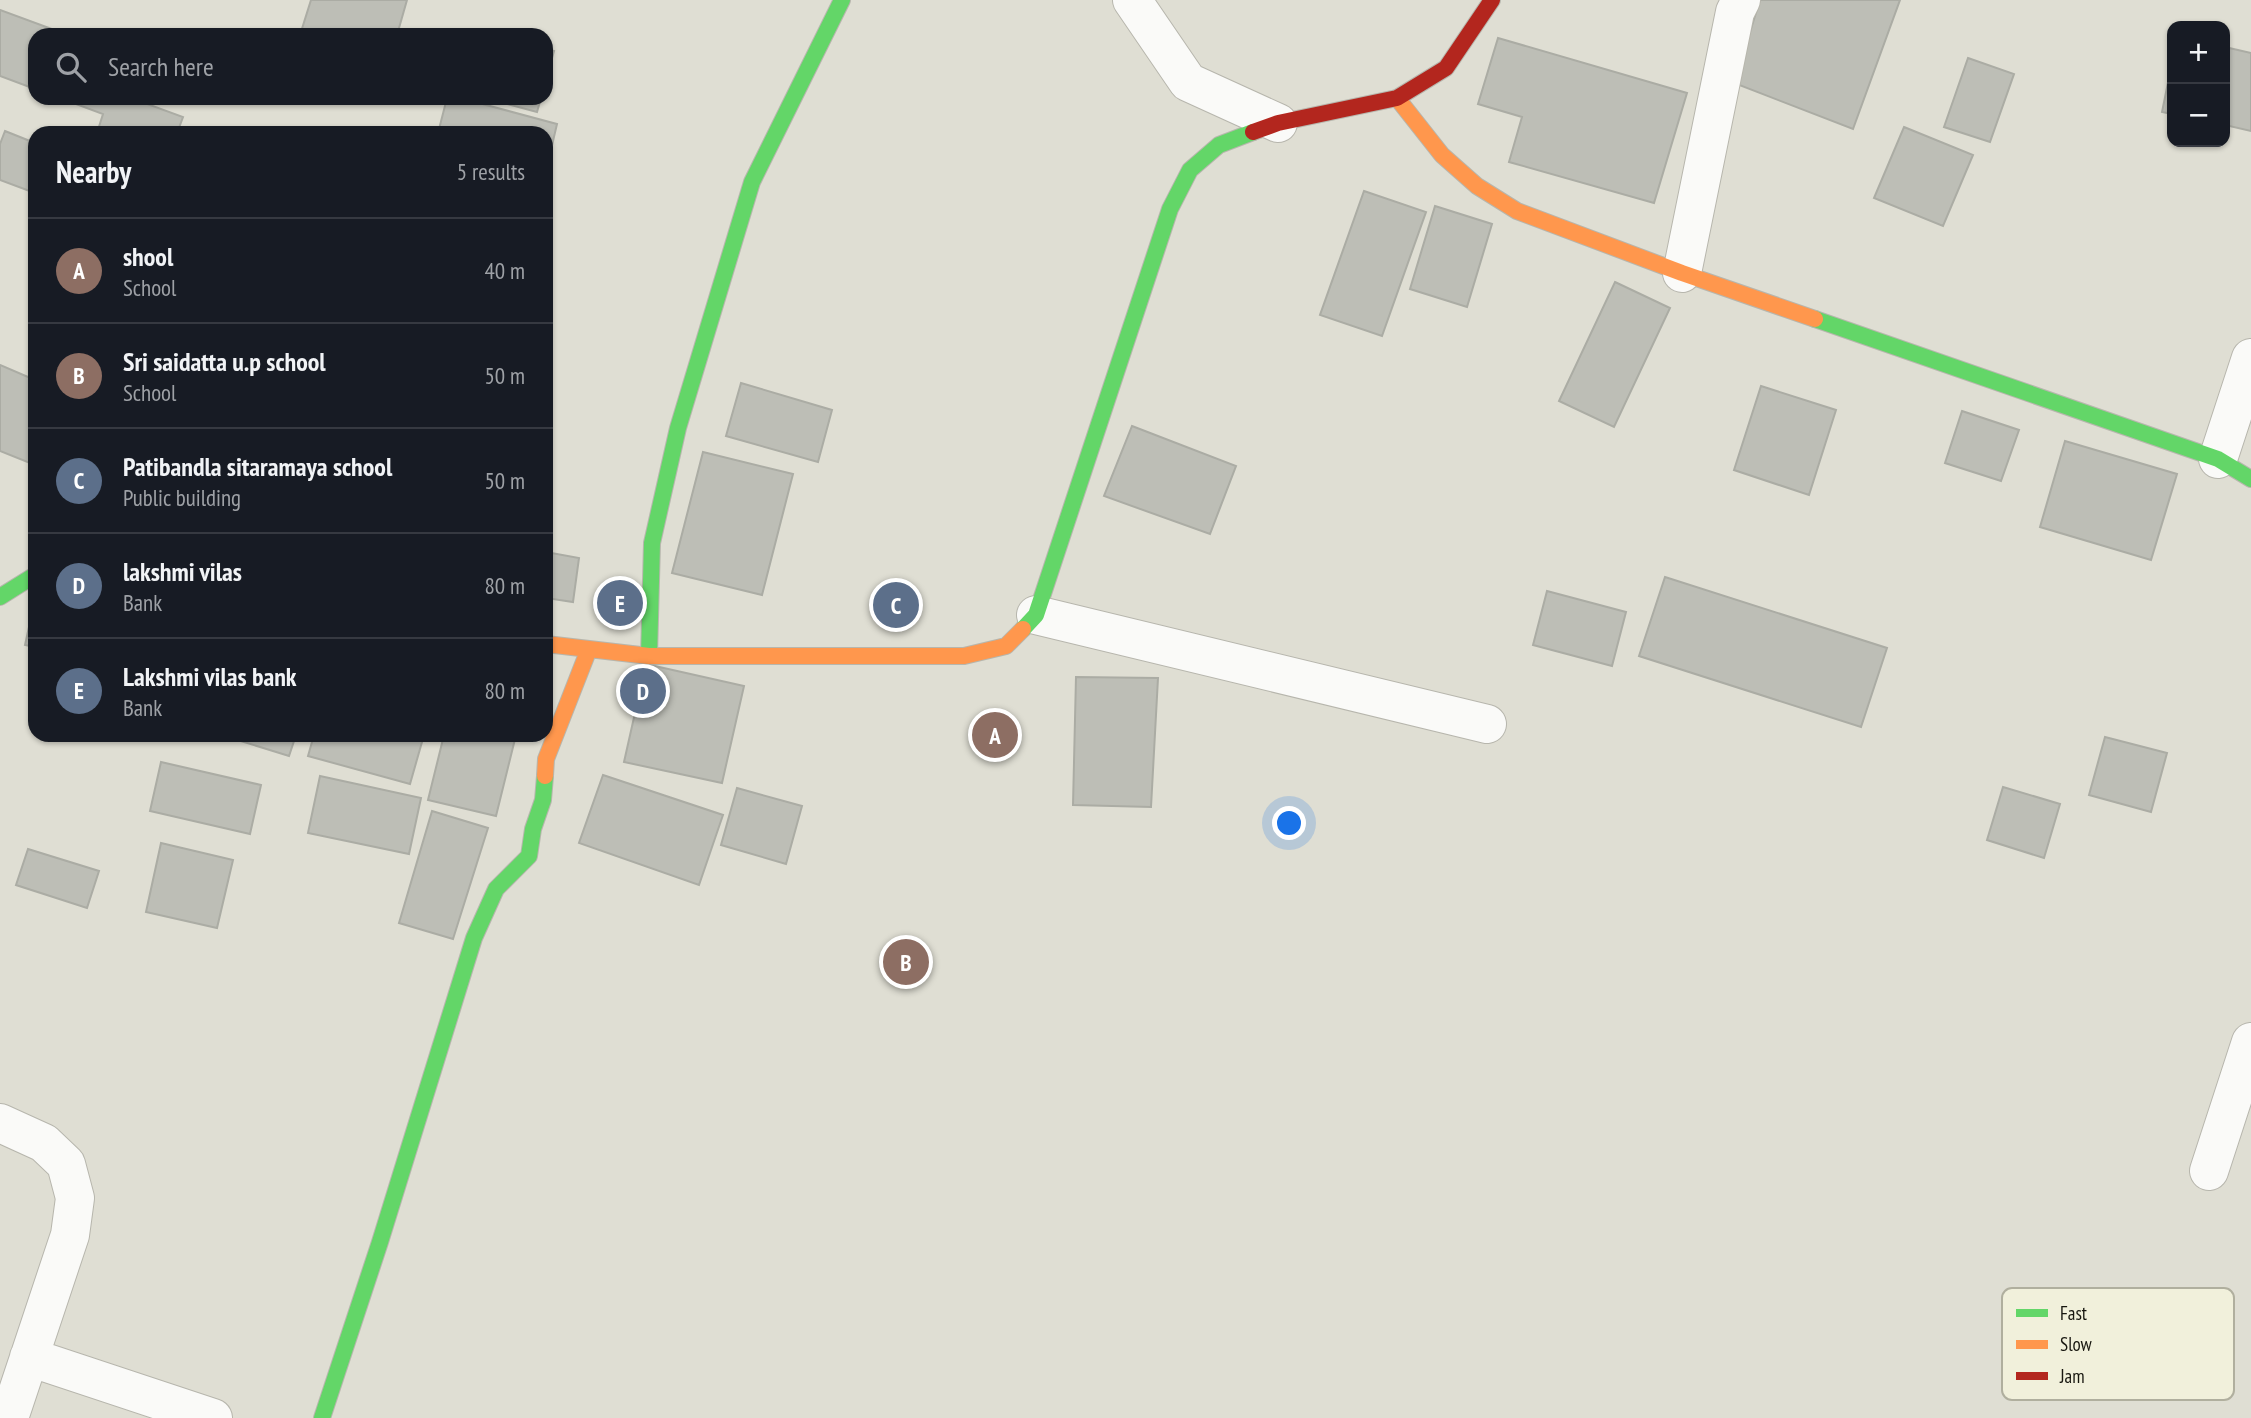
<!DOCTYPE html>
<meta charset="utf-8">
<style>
body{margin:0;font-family:"PT Sans Narrow",sans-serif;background:#20242c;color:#f1f3f6}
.controls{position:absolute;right:21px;top:21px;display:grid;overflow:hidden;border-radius:14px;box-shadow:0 2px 5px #0004}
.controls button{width:63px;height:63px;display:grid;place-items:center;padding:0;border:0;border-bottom:2px solid #363941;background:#171b24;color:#f1f3f6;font:35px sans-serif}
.you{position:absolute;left:1290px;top:824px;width:24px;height:24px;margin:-18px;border:5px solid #fff;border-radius:50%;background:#1a73e8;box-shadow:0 0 0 10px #1a73e833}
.badge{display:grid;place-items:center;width:46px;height:46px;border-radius:50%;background:#aeafad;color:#fff;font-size:23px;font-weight:700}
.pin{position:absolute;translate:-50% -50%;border:4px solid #fff;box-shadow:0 2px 7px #0006}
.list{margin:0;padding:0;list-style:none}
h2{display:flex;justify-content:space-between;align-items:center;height:91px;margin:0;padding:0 28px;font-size:30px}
h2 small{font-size:23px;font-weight:400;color:#9ea1a6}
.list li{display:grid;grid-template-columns:46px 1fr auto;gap:21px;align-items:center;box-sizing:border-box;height:105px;padding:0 28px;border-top:2px solid #363941}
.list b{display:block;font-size:26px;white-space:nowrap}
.list p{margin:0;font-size:23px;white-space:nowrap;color:#9ea1a6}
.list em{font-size:23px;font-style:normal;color:#9ea1a6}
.icon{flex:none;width:38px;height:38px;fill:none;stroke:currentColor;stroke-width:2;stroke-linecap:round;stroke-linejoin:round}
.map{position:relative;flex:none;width:2251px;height:1418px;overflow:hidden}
.search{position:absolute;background:#171b24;box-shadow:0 2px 5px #0004;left:28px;top:28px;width:525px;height:77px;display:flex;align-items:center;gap:18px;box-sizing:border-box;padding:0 24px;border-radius:21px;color:#9ea1a6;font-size:26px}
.panel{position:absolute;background:#171b24;box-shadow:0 2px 5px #0004;left:28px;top:126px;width:525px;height:616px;border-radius:21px}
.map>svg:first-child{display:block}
</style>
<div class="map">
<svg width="2251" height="1418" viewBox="0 0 2251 1418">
<rect width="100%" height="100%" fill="#dfded3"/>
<!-- building -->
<path fill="#bdbeb6" stroke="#abaca4" stroke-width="2" d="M311 0H407L397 35H300Z
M1760 0H1900L1853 129 1734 83Z
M0 10 68 35H35V89L0 76Z
M1498 38 1687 93 1654 203 1509 162 1522 117 1478 104Z
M2225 47 2251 53V131L2225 125Z
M546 49 554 51 546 80Z
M1968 58 2014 74 1990 142 1944 127Z
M2172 63V114L2162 112Z
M60 98H131L183 117 177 133H97L103 114Z
M447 98H460L557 124 546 171V133H438Z
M485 98H541L537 112Z
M1904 127 1973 155 1943 226 1874 198Z
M5 131 35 143V193L0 180V144Z
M1364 191 1426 212 1382 336 1320 315Z
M1435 206 1492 224 1467 307 1410 289Z
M1615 282 1670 308 1614 427 1559 401Z
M0 365 35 380V465L0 451Z
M741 383 832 410 818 462 726 436Z
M1761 386 1836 410 1809 495 1734 470Z
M1962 411 2019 430 2001 481 1945 463Z
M1132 426 1236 466 1210 534 1104 496Z
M2065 441 2177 474 2151 560 2040 527Z
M703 452 793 474 762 595 672 573Z
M546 552 579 558 573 602 546 598Z
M1665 577 1887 648 1861 727 1639 656Z
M1547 591 1626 612 1612 666 1533 645Z
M35 600V647L25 645Z
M646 664 744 686 722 783 624 762Z
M1076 677 1158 678 1151 807 1073 805Z
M231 735H296L289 756 231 738Z
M314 735H424L410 784 308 756Z
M444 735H516L496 816 428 800Z
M2105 737 2167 753 2151 812 2089 795Z
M161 762 261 785 250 834 150 811Z
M603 775 723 815 699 885 579 843Z
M320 776 421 798 409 854 308 833Z
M2003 787 2060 804 2044 858 1987 840Z
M737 788 802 806 786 864 721 845Z
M432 811 488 828 453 939 399 923Z
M161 843 233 860 217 928 146 912Z
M28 849 99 871 87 908 16 885Z"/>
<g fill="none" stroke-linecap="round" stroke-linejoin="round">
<defs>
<path id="street" d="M1132 0 1188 82 1278 123
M1682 273 1735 12 1741 0
M2218 459 2251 358
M1036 615 1487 724
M0 1123 44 1143 66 1164 75 1198 70 1235 9 1418
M2209 1171 2251 1042
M29 1357 213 1418"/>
<path id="fast" d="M1815 319 2218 459 2251 479
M0 597 35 575
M1023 629 1036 615 1170 209 1190 170 1219 145 1253 132
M649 656 652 543 678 428 752 182 842 0
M322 1418 380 1242 474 938 496 889 529 856 533 829 543 800 545 776"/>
<path id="slow" d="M1397 98 1442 155 1477 186 1517 211 1682 273 1815 319
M546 644 649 656H964L1006 646 1023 629
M545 776 546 759 589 649"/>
<path id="jam" d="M1253 132 1278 123 1397 98 1446 68 1492 0"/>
</defs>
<!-- street casing -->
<use href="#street" stroke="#b7b6ad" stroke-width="40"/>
<!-- fast casing -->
<use href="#fast" stroke="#b7b6ad" stroke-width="18"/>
<!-- slow casing -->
<use href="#slow" stroke="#b7b6ad" stroke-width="18"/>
<!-- jam casing -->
<use href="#jam" stroke="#b7b6ad" stroke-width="18"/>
<!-- street -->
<use href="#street" stroke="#fafaf8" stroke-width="38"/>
<!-- fast -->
<use href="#fast" stroke="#63d668" stroke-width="16"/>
<!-- slow -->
<use href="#slow" stroke="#ff974d" stroke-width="16"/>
<!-- jam -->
<use href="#jam" stroke="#b3261e" stroke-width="16"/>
</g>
<!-- legend -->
<rect x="2002" y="1288" width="232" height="112" rx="10" fill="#f1f0db" stroke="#b0af9e" stroke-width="2"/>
<rect x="2016" y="1309" width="32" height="8" fill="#63d668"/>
<rect x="2016" y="1340" width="32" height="9" fill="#ff974d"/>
<rect x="2016" y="1372" width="32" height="8" fill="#b3261e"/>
<g font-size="19" fill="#17160f">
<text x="2060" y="1320">Fast</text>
<text x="2060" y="1351">Slow</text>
<text x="2060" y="1383">Jam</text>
</g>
</svg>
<div class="controls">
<button>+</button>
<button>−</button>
</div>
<div class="you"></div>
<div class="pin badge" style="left:995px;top:735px;background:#8d6e63">A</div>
<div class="pin badge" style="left:906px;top:962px;background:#8d6e63">B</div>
<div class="pin badge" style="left:896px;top:605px;background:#5c6f8a">C</div>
<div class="pin badge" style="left:643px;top:691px;background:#5c6f8a">D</div>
<div class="pin badge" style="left:620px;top:603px;background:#5c6f8a">E</div>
<div class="search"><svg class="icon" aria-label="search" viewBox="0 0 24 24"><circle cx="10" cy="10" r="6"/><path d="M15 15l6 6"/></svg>Search here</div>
<section class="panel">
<h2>Nearby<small>5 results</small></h2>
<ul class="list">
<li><span class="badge" style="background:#8d6e63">A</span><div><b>shool</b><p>School</p></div><em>40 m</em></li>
<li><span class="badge" style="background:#8d6e63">B</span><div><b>Sri saidatta u.p school</b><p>School</p></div><em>50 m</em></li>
<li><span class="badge" style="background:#5c6f8a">C</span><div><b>Patibandla sitaramaya school</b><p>Public building</p></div><em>50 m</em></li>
<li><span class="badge" style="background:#5c6f8a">D</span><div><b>lakshmi vilas</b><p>Bank</p></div><em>80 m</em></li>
<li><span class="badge" style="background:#5c6f8a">E</span><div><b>Lakshmi vilas bank</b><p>Bank</p></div><em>80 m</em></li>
</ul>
</section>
</div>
